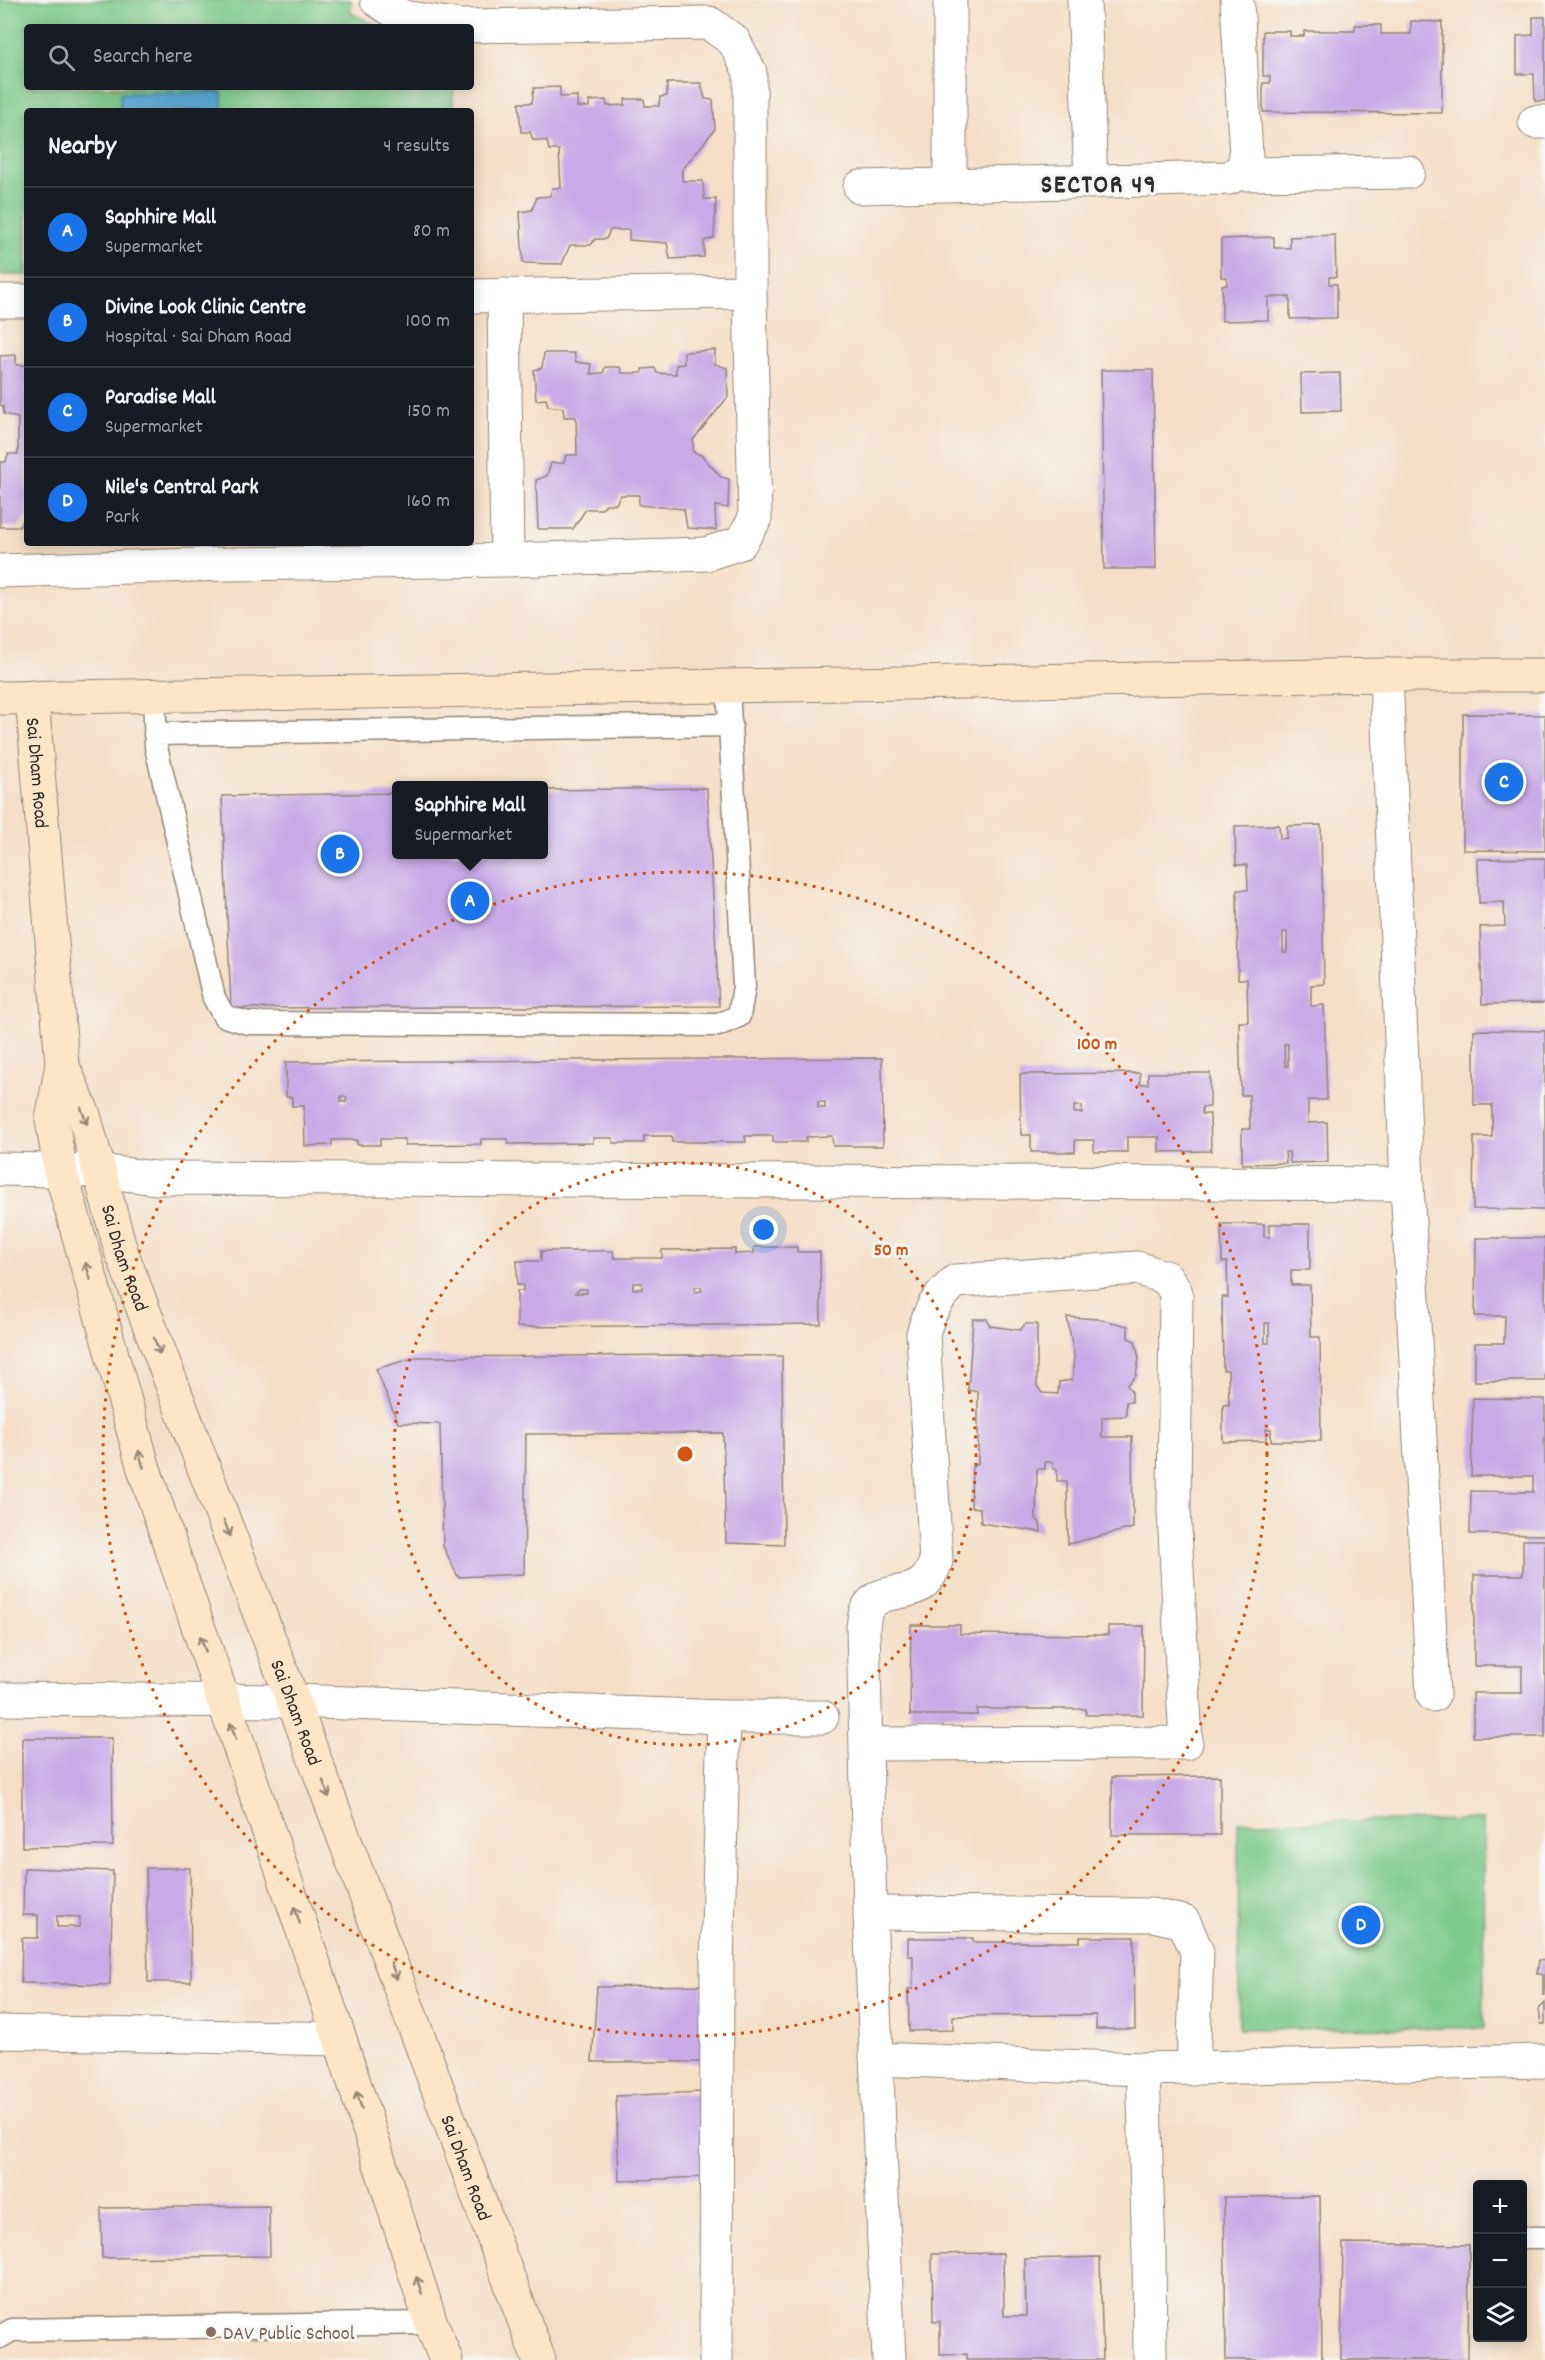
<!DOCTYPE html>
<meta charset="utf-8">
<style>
body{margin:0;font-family:Dekko,sans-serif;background:#20242c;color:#f1f3f6}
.controls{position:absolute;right:18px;bottom:18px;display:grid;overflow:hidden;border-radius:6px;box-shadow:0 3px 15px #0003}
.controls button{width:54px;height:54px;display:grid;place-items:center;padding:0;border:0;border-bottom:2px solid #363941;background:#171b24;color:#f1f3f6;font:30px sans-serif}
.you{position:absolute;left:764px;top:1230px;width:21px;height:21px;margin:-15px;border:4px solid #fff;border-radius:50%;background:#1a73e8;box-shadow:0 0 0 9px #1a73e833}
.badge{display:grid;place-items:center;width:39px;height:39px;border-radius:50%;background:#1a73e8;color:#fff;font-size:20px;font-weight:700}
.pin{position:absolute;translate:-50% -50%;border:3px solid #fff;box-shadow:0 2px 6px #0006}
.popup{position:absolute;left:392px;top:781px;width:156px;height:78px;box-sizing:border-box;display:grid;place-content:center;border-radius:6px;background:#171b24;filter:drop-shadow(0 2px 4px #0005);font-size:20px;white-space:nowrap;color:#9ea1a6}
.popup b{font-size:22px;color:#f1f3f6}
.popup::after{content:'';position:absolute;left:50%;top:100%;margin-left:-12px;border:12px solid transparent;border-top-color:#171b24}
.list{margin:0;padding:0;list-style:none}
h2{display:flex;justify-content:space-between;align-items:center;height:78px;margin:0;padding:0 24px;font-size:26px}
h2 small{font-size:20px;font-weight:400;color:#9ea1a6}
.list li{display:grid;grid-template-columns:39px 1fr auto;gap:18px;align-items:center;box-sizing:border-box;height:90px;padding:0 24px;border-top:2px solid #363941}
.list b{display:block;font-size:22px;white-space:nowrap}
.list p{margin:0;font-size:20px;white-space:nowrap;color:#9ea1a6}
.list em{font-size:20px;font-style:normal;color:#9ea1a6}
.icon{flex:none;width:33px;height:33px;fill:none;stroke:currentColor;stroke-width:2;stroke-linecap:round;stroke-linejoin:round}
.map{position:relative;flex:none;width:1545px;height:2360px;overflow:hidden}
.search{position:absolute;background:#171b24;box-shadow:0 3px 15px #0003;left:24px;top:24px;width:450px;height:66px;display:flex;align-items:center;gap:15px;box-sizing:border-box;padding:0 21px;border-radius:6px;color:#9ea1a6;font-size:22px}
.panel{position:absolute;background:#171b24;box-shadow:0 3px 15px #0003;left:24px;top:108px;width:450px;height:438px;border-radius:6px}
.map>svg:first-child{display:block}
</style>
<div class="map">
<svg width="1545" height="2360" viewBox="0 0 1545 2360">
<rect width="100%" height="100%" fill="#f6f6f2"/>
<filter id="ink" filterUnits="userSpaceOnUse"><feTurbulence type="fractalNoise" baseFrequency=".0167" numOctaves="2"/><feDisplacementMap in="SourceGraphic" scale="12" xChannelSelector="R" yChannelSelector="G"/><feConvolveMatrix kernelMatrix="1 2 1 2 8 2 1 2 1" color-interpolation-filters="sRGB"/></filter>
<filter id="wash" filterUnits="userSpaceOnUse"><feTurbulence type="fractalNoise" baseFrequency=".008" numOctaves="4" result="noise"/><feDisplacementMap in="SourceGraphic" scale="24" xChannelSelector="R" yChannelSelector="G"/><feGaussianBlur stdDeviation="1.35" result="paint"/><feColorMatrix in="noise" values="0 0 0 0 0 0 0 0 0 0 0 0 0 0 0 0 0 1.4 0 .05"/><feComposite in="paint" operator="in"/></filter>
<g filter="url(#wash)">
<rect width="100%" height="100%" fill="#f4dfc6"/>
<!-- green -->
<path fill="#7dca89" stroke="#547a5a" stroke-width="1.5" d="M0 0H351V13L379 27H27V87H453V111H27V275H0Z
M1483 1820 1484 2028 1239 2029 1238 1822Z"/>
<!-- water -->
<path fill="#5ba9d5" stroke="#436a80" stroke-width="1.5" d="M222 92V111H120V93Z"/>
<g id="blocks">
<!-- building -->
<path fill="#c7aae7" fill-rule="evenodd" d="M1533 17H1545V101H1535L1534 74H1517V36L1533 35Z
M1411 21 1442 22V113L1263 112V83H1270V76H1263V31H1290V36H1304V31H1355V25H1381V34H1411Z
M667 83H701L705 99 713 100 715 129 682 170V181H703L704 199H716L714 238 704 241V257L670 259 667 243 629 240V230H610L606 239H595L591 245H570L562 264 523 263 520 212 532 210 537 197 550 196 552 188H561L559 150H549L547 141 533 140 530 132H521L519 103H532L534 88 560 87V97L577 96V107H589V101L606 100 607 106 625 105V99H644L645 106H659L660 97 667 96Z
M1335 235 1336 277H1329V284H1337V318L1290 319V297H1268V320L1222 321V285H1227V277H1221V239L1274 237V248H1290V237Z
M715 350V364L727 368 728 397 693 440V452L701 455 721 477 729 479 728 508 715 506 716 530 687 528 684 509 639 505V495H620L616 504H606L602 509H586L573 529H538L536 480 547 476 551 463H564L566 455H577L576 417H564L563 408 548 406 546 399 536 400 534 370 542 368 544 353H574L576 362 591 364V374L603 373 605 367H620L622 373H642V369L655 368 657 373 676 374V365L684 364V352Z
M16 355V365H27V513L19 527H0V462H6L8 454H18V418L4 414 3 406 0 405V356Z
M1101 370H1153L1156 569H1104Z
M1340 373 1341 411 1302 412 1301 374Z
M1463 714 1545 715V851L1463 850Z
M707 788 719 1006 231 1008 222 796 396 793V854H544V790Z
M1279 825 1280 839 1287 838V826L1321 825 1324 984 1311 985V1006L1324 1005 1327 1100H1308V1123L1327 1122 1328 1162 1290 1163 1289 1152H1285L1286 1163 1242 1164V1129H1250L1249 1095H1241L1239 1022H1248L1247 979H1238L1237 890H1248L1247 865H1236L1235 826ZM1283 932H1287V952H1283ZM1284 1044H1288V1066H1285Z
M1545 858V1003L1482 1004 1480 927 1505 926 1504 902 1479 903 1478 859Z
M1474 1030 1545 1031V1210L1473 1209 1474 1137H1492V1105H1474Z
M882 1058 883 1146H833L832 1136 806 1137V1142H773V1136H745L746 1142H672V1136H644V1143H613V1138H593V1143L508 1144V1139H481V1144L405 1145V1139H380V1145H357V1140H332V1145L305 1146 304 1106H292V1097H286V1062ZM341 1096 347 1097 346 1102H341ZM818 1102H825V1108H818Z
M1140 1073V1084H1148V1073H1210V1107H1202V1114H1210L1211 1151 1159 1152V1137H1127V1152H1094V1140H1075V1152H1031V1135H1021L1020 1074ZM1074 1106H1082V1113H1074Z
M1221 1224H1264V1237H1270V1224H1310V1270H1291V1285H1310L1311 1337H1320L1321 1441H1271V1429H1266V1441L1223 1442V1405H1229L1228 1370H1223L1222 1297H1228L1227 1262H1222ZM1265 1323H1269V1343H1265Z
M1476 1238H1545V1381H1475V1343H1504L1505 1316H1475Z
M754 1247H797V1252H820L821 1324 517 1327V1291H523V1285H517V1261H541V1251H613L614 1258H662V1250L735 1249V1254L754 1253ZM633 1283H642V1289H633ZM695 1287H701L702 1291 695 1292ZM580 1289H587V1293H575Z
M1067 1317 1098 1319 1128 1326V1338L1135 1341 1139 1358 1136 1376 1127 1385 1132 1392V1402H1126V1416L1102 1417V1437H1132L1133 1528 1068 1544 1067 1481H1057V1469H1053V1462H1045V1469H1037L1036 1519 1040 1523 1041 1532 981 1523 980 1508 971 1507 972 1467 978 1464V1392L968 1390 973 1319H987L990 1326 1020 1330 1025 1324H1037V1386L1042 1393 1058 1394 1059 1382 1072 1380 1074 1356Z
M687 1355 782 1356 784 1545 726 1543 723 1433 526 1434 524 1574 458 1577 443 1546 440 1424 398 1423 376 1369 417 1357Z
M1473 1398 1545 1399V1535L1470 1534 1471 1491 1533 1492V1476H1471Z
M1523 1540H1545V1737H1473V1693H1522V1666H1474V1575H1523Z
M911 1625H960V1634L1108 1635V1626H1144L1143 1715H1086V1709H977V1715H910Z
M22 1738H112L113 1846 22 1847Z
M1220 1776V1835H1112V1777Z
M24 1868 113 1871 110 1985 21 1983 22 1938H38V1915H23ZM57 1916 80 1917 79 1927H57Z
M146 1868H190L191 1982H148Z
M1080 1937H1134L1135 2029H1096V2015L953 2016V2030L909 2031 908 1989H913V1956H908V1938H973V1942H1080Z
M1539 1960 1545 1961V1995H1543V1975L1537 1973Z
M702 1985 704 2062H592L597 1987Z
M1545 2003V2024H1541L1539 2009Z
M701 2092 704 2177 619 2181 616 2096Z
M1320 2196 1322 2360H1226L1224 2197Z
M269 2206 270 2256 102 2258 101 2208Z
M1343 2243 1469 2245 1468 2360H1341Z
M1003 2253 1004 2316H1026L1025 2259 1100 2257 1103 2360H967V2354L940 2355V2321L933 2322 932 2254Z"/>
</g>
</g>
<g filter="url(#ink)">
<use href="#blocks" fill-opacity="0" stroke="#908578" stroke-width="1.5"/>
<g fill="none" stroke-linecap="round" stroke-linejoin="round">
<defs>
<path id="lane" d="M154 695 156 747 214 998 224 1016 248 1023 718 1025 739 1016 744 987 728 686
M155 734 731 725
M1522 2238H1545
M0 2337 12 2330 431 2323"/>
<path id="street" d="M377 0 403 17 460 26 709 23 734 41 750 72V292
M1084 0 1091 182
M1535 122H1545
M1237 174 1408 172
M950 185V0
M860 187 1230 178 1243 168 1246 156 1237 0
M504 295 507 560
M0 301H27
M0 571 227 564 507 560 706 554 740 543 755 519 750 292 471 296
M1386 675 1407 1184 1433 1695
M0 1169 100 1171 156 1178 1407 1184
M0 1699 293 1701 724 1717H822
M866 1744 1186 1743 1174 1511 1176 1293 1167 1278 1137 1268 956 1281C936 1298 930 1310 923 1334L936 1561C921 1608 885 1579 867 1609 864 1613 864 1622 863 1627L870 1913 889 2360
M870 1913 1152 1915 1184 1922 1197 1952 1193 2069
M0 2032 340 2039
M876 2059 1143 2069 1545 2061
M1143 2069 1149 2254 1150 2360
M716 2360 717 1964 724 1717"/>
<g id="secondary">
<path id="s1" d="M32 697 62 1064 52 1120 60 1169 144 1469 340 2039 431 2323 446 2360"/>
<path d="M0 698 1386 675H1545"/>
<path id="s2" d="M62 1064 84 1115 121 1251 293 1701 539 2360"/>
</g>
</defs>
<!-- lane casing -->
<use href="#lane" stroke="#908578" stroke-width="25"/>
<!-- street casing -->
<use href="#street" stroke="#908578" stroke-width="35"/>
<!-- secondary casing -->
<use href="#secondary" stroke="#908578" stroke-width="35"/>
<!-- lane -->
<use href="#lane" stroke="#fff" stroke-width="22"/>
<!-- street -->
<use href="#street" stroke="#fff" stroke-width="33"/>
<!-- secondary -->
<use href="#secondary" stroke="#fde5c5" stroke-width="33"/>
</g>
<!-- one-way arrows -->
<defs><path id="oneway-shaft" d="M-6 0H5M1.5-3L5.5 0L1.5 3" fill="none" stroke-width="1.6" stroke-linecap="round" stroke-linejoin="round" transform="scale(1.5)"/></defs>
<g stroke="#948878">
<use href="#oneway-shaft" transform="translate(84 1116) rotate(71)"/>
<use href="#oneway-shaft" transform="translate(88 1271) rotate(-106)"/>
<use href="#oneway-shaft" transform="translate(157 1346) rotate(69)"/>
<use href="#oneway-shaft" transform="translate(141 1459) rotate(-106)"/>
<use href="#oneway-shaft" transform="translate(227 1528) rotate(69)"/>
<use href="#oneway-shaft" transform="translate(203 1644) rotate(-109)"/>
<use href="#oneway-shaft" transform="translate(233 1731) rotate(-109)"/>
<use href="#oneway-shaft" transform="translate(326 1789) rotate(70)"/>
<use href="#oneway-shaft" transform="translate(297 1915) rotate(-109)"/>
<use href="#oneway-shaft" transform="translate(394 1971) rotate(70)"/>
<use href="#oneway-shaft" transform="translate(359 2100) rotate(-108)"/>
<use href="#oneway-shaft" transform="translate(419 2285) rotate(-108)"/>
</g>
</g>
<!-- distance rings -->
<g fill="none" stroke="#d5540f" stroke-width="3" stroke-dasharray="3 6">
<circle cx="685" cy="1454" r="291"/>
<circle cx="685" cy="1454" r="582"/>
</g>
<!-- markers -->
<circle fill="#8d6e63" stroke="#f6f6f2" stroke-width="2" cx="211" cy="2332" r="6"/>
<g text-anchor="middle" stroke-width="6" stroke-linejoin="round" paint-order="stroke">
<!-- street labels -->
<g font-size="20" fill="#2b2b2b" stroke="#f6f6f2">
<text dy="7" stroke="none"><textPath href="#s1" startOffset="76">Sai Dham Road</textPath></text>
<text dy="7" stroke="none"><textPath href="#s2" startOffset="204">Sai Dham Road</textPath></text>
<text dy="7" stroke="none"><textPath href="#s2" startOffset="690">Sai Dham Road</textPath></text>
<text dy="7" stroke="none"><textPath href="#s2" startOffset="1176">Sai Dham Road</textPath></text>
</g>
<!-- education labels -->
<g font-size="20" fill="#785e54" stroke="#f6f6f2" text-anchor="start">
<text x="223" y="2339">DAV Public School</text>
</g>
<!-- district labels -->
<g font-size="26" font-weight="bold" letter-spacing="1.5" fill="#2b2b2b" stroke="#f6f6f2">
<text x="1099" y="192">SECTOR 49</text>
</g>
</g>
<circle cx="685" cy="1454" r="9" fill="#d5540f" stroke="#f6f6f2" stroke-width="3"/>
<g font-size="18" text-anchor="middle" font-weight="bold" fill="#d5540f" stroke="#f6f6f2" stroke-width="6" stroke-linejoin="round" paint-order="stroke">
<text x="1097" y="1049">100 m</text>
<text x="891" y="1255">50 m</text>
</g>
</svg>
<div class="controls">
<button>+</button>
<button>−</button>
<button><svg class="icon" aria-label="layers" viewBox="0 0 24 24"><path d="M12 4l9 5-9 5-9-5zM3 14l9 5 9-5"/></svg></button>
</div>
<div class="you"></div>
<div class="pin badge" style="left:470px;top:901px">A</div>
<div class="popup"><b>Saphhire Mall</b>Supermarket</div>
<div class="pin badge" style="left:340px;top:854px">B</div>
<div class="pin badge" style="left:1504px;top:782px">C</div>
<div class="pin badge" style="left:1361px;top:1925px">D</div>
<div class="search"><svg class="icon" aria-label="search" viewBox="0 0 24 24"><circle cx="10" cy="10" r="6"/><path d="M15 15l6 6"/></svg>Search here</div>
<section class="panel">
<h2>Nearby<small>4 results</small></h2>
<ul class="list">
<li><span class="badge">A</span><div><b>Saphhire Mall</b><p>Supermarket</p></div><em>80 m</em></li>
<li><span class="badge">B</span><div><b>Divine Look Clinic Centre</b><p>Hospital · Sai Dham Road</p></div><em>100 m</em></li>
<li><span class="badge">C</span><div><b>Paradise Mall</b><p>Supermarket</p></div><em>150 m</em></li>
<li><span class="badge">D</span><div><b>Nile's Central Park</b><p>Park</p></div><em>160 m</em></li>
</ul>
</section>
</div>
